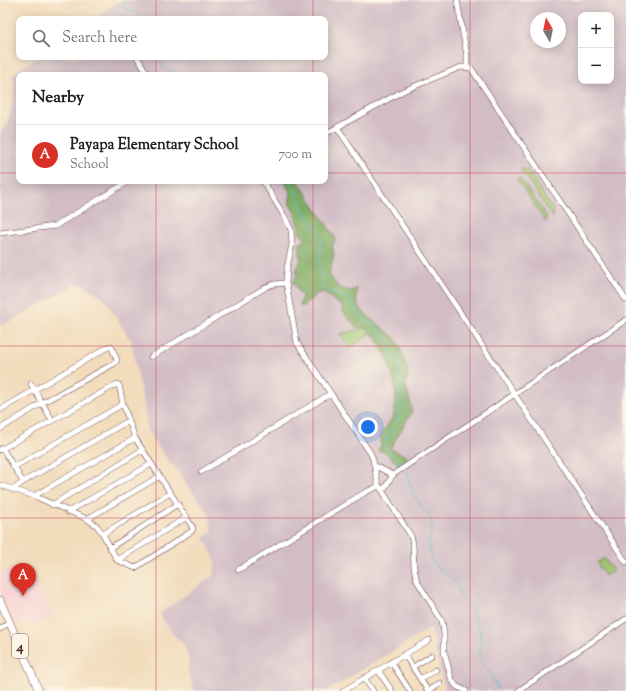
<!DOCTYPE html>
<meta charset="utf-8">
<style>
body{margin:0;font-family:"Sorts Mill Goudy",serif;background:#f2f2f2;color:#222}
.controls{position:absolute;right:12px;top:12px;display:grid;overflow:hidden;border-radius:8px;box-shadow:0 2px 10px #0003}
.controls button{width:36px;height:36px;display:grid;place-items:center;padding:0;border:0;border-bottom:1px solid #e0e0e0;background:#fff;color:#222;font:20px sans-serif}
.compass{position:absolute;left:530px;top:12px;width:36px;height:36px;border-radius:50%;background:#fff;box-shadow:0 2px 10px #0003;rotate:351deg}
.you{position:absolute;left:368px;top:427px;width:14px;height:14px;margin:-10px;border:3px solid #fff;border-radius:50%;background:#1a73e8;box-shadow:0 0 0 6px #1a73e833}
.badge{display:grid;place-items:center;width:26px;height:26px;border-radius:50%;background:#d93025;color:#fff;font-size:13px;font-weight:700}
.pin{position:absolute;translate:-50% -33px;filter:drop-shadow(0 1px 2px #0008)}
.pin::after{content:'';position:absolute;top:21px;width:14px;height:12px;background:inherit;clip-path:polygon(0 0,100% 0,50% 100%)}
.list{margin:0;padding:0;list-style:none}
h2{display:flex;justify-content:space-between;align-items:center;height:52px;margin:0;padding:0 16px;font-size:17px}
h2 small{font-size:13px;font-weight:400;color:#767676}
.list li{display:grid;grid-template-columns:26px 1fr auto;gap:12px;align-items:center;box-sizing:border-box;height:60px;padding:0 16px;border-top:1px solid #e0e0e0}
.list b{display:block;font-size:15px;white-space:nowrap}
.list p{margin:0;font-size:13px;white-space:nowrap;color:#767676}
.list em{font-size:13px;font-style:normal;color:#767676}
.icon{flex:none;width:22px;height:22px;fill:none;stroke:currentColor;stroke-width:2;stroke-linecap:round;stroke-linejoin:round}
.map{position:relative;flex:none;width:626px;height:691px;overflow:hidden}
.search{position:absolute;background:#fff;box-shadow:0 2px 10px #0003;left:16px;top:16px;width:312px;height:44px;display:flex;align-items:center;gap:10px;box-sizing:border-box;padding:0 14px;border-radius:8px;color:#767676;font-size:15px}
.panel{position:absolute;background:#fff;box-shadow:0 2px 10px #0003;left:16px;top:72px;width:312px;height:112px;border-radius:8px}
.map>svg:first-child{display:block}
</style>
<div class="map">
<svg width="626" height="691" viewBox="0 0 626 691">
<rect width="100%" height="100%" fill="#fcf5e5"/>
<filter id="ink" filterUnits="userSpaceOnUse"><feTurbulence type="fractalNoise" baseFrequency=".025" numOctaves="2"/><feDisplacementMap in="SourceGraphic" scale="8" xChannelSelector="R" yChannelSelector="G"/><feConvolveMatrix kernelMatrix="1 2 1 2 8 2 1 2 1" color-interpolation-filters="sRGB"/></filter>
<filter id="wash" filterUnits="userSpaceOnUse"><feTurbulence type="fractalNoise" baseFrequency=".012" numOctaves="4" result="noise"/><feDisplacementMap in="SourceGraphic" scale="16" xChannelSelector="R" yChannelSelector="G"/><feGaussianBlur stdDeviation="0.9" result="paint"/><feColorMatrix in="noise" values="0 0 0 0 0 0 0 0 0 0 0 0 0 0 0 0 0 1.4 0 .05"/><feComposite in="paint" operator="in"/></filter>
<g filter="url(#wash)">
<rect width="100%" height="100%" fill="#f2dcbc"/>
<!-- built -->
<path fill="#f7cfd2" d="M12 568 16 577 31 571 53 615 30 628 25 620 15 625 0 591V573Z"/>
<!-- industrial -->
<path fill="#d2bdc6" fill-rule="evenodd" d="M124 0H626V691H446L440 671 431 628 327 691H194L188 672V657L185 647 181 641 174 635 159 614 214 575 215 560 204 537 212 532 209 513 187 486 179 472 170 463 150 436 147 429 144 406 131 341 103 297 81 284 76 285 75 283 73 284V286L0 327V133L7 124 13 100 14 89 16 86 13 79V75L38 57H325V19H98L107 9ZM581 15H611V81H581ZM536 18H560V42H536ZM19 75H325V181H19Z"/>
<!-- green -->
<path fill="#9dc570" stroke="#74724e" d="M520 168 527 170 554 211 553 218Z
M520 178 547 217 546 222 517 179Z
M367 328 370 334 350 348 340 334Z
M604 558 613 571 605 576 597 563Z"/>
<!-- forest -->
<path fill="#7eaa62" stroke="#646446" d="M283 181H298L336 239 332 246 334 254 329 274 339 288 351 291 357 288 356 298 358 305 364 313 394 337 400 348 408 371 406 386 412 409 411 413 390 449 404 455 407 457 406 461 399 465 386 453 378 450 381 446C379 430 388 428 393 416 400 401 392 369 386 355 381 346 374 335 367 327L357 328 344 313 342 306 323 292 316 294 303 306 301 307 299 305 302 297 293 282 297 275 296 271 301 259 300 254 299 244 305 241 304 238 300 234 295 213 289 203 291 194 286 184Z"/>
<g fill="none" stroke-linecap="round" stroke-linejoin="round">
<!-- stream -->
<path stroke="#50bccc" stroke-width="1" d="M122 0 126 9 137 13 143 19
M159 57C161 65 166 73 175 71L180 75
M289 181 294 186 300 204 307 216 314 224 321 236V249L319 264 322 286 326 290 340 295 351 302 360 316 371 323 385 338 398 362 401 381V407L399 416 385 442C386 454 395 457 401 466
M405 470 407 472 413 493 422 508 431 517 432 531 429 540 431 559 436 566 443 571 457 585 462 599 471 606C471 618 479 621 480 631 481 640 480 648 480 656 481 666 488 669 492 677 495 682 496 686 499 691"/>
</g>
</g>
<g filter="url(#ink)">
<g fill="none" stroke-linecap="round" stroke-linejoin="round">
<defs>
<path id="minor" d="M457 0 467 56V66
M137 57 148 75
M337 127 626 562
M325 134 403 91 461 67 471 68 626 300
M263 181 286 219 291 230 292 244 287 268 286 283 297 343 371 454 373 460 378 484 411 536 413 544 414 568 417 581 442 621 444 633V651L451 678 456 686 466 691
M0 233 55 226 129 181
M151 357 266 287 274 284 286 283
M31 384 52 420
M0 410 108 347 111 346 117 360 115 363 42 403 0 429
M2 448 14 467
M0 450 117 384 119 385 123 404 135 438 193 528 192 531 135 568 117 560 103 534 97 526 87 519 34 496 0 485
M374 466C377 466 389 473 392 475
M201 472 330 394
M23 482 14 467 123 404
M13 490 23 482 128 421
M382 490C388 486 389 479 394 474L626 320
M34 496 135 438
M52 505 142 450
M68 512 151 464
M87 519 160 476
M103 534 170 493
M110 548 178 504
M117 560 187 517
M238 570 364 493 379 486
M0 629 10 622
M404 654 428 691
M391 662 410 691
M413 667 432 655
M378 670 392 691
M364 678 373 691
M420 679 436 670
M343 691 429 640
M429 691 440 683
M518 691 626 619"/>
<path id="highway" d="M0 600 39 691"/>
</defs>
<!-- minor casing -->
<use href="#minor" stroke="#633b41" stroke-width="6"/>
<!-- highway casing -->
<use href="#highway" stroke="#633b41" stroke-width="8"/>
<!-- minor -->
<use href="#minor" stroke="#fff" stroke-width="5"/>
<!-- highway -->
<use href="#highway" stroke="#fff" stroke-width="7"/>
</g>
</g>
<!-- grid -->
<path fill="none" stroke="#d1495b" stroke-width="1" stroke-opacity="0.55" d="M156 0V19M313 0V19M470 0V691M156 57V75M313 57V75M0 173H19M325 173H626M156 181V691M313 181V691M0 346H626M0 518H626"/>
<g text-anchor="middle" stroke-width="3.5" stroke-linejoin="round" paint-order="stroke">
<!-- shield labels -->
<rect fill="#fcf5e5" stroke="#7f5f63" stroke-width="1" x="12" y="634" width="16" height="24" rx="3"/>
<g font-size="14" font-weight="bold" fill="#4a1f2b">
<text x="20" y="651">4</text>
</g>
</g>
</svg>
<div class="controls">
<button>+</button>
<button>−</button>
</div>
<svg class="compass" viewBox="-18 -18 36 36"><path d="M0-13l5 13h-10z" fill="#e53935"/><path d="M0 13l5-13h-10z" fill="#767676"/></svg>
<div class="you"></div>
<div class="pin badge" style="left:23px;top:596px">A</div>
<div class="search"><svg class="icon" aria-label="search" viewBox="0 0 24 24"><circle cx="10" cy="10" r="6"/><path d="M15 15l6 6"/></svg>Search here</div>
<section class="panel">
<h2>Nearby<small></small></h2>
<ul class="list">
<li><span class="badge">A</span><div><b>Payapa Elementary School</b><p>School</p></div><em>700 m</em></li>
</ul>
</section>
</div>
